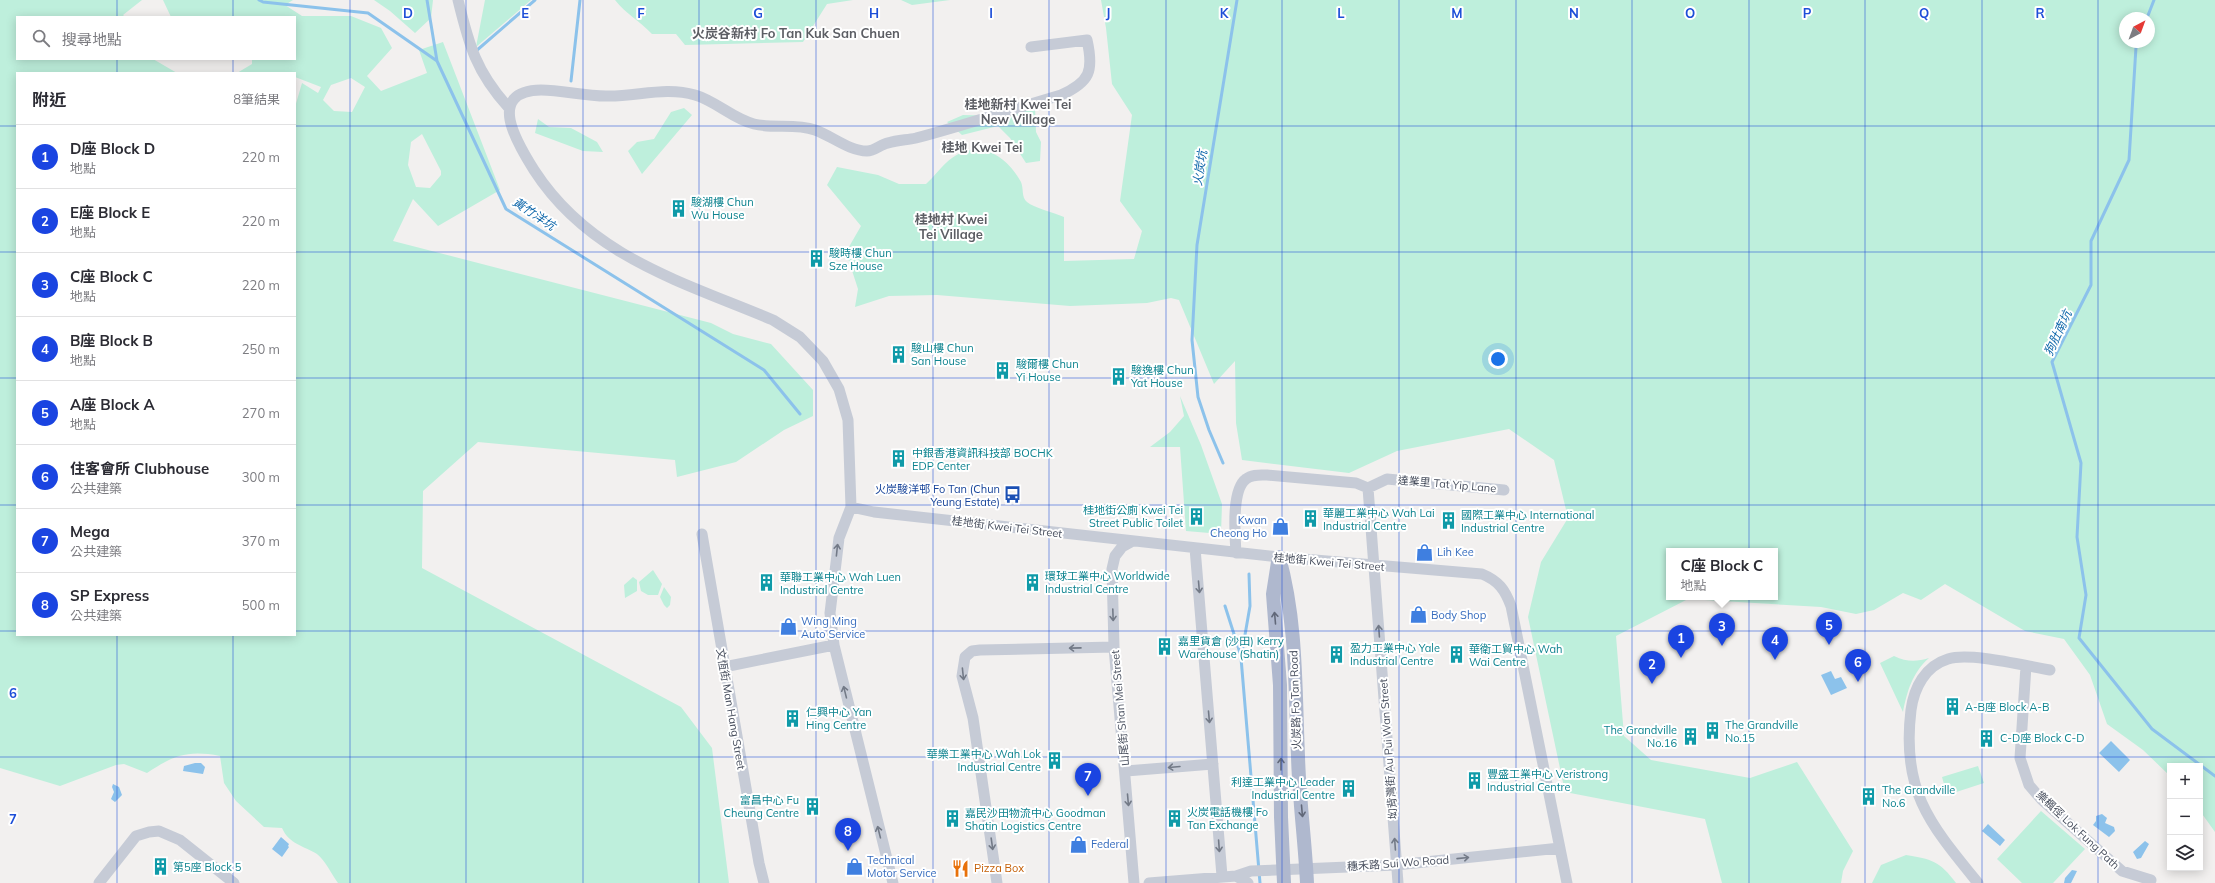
<!DOCTYPE html>
<html lang="zh-TW">
<meta charset="utf-8">
<style>
body{margin:0;font-family:Mulish,"Noto Sans TC",sans-serif;background:#f7f7f7;color:#2b2b33}
.controls{position:absolute;right:12px;bottom:12px;display:grid;overflow:hidden;border-radius:0px;box-shadow:0 2px 10px #0003}
.controls button{width:36px;height:36px;display:grid;place-items:center;padding:0;border:0;border-bottom:1px solid #e1e1e2;background:#fff;color:#2b2b33;font:20px sans-serif}
.compass{position:absolute;left:2119px;top:12px;width:36px;height:36px;border-radius:50%;background:#fff;box-shadow:0 2px 10px #0003;rotate:41deg}
.you{position:absolute;left:1498px;top:359px;width:14px;height:14px;margin:-10px;border:3px solid #fff;border-radius:50%;background:#1a73e8;box-shadow:0 0 0 6px #1a73e833}
.badge{display:grid;place-items:center;width:26px;height:26px;border-radius:50%;background:#1a44e1;color:#fff;font-size:13px;font-weight:700}
.pin{position:absolute;translate:-50% -33px;filter:drop-shadow(0 1px 2px #0008)}
.pin::after{content:'';position:absolute;top:21px;width:14px;height:12px;background:inherit;clip-path:polygon(0 0,100% 0,50% 100%)}
.popup{position:absolute;left:1666px;top:548px;width:112px;height:52px;box-sizing:border-box;display:grid;place-content:center;border-radius:0px;background:#fff;filter:drop-shadow(0 1px 3px #0005);font-size:13px;white-space:nowrap;color:#7c7c81}
.popup b{font-size:15px;color:#2b2b33}
.popup::after{content:'';position:absolute;left:50%;top:100%;margin-left:-8px;border:8px solid transparent;border-top-color:#fff}
.list{margin:0;padding:0;list-style:none}
h2{display:flex;justify-content:space-between;align-items:center;height:52px;margin:0;padding:0 16px;font-size:17px}
h2 small{font-size:13px;font-weight:400;color:#7c7c81}
.list li{display:grid;grid-template-columns:26px 1fr auto;gap:12px;align-items:center;box-sizing:border-box;height:64px;padding:0 16px;border-top:1px solid #e1e1e2}
.list b{display:block;font-size:15px;white-space:nowrap}
.list p{margin:0;font-size:13px;white-space:nowrap;color:#7c7c81}
.list em{font-size:13px;font-style:normal;color:#7c7c81}
.icon{flex:none;width:22px;height:22px;fill:none;stroke:currentColor;stroke-width:2;stroke-linecap:round;stroke-linejoin:round}
.map{position:relative;flex:none;width:2215px;height:883px;overflow:hidden}
.search{position:absolute;background:#fff;box-shadow:0 2px 10px #0003;left:16px;top:16px;width:280px;height:44px;display:flex;align-items:center;gap:10px;box-sizing:border-box;padding:0 14px;border-radius:0px;color:#7c7c81;font-size:15px}
.panel{position:absolute;background:#fff;box-shadow:0 2px 10px #0003;left:16px;top:72px;width:280px;height:564px;border-radius:0px}
.map>svg:first-child{display:block}
</style>
<div class="map">
<svg width="2215" height="883" viewBox="0 0 2215 883">
<rect width="100%" height="100%" fill="#f2f0ef"/>
<!-- green -->
<path fill="#beefdc" fill-rule="evenodd" d="M0 0H142L123 15 125 17H17V59H153L177 73H17V635H295V107L302 83 318 93 321 87 295 77V73H237L252 64V59H295V17H171L163 0H293L285 5 302 16H351L381 28 392 48 367 76 381 91 427 73 419 50 443 42 500 190 438 226 413 199 393 241 711 323 733 334 771 344 813 390V416L784 430 736 462 677 477 675 460 478 442 423 491 422 568 681 707 712 748 729 883H338C332 875 325 860 317 854 304 846 289 844 282 828L264 827 236 801 224 783 220 756C188 750 174 755 147 773L124 764 116 765 60 786 0 768ZM351 78 365 87 352 112 334 111 323 100 331 85ZM422 134 441 171V175L430 188 416 187 408 165 411 142Z
M374 0H433L431 18 415 33 390 11Z
M485 0H531L476 47Z
M615 0H853L827 4 803 42 685 45 676 34H652C640 21 626 14 615 0Z
M901 0H950L912 5Z
M1101 0H2215V832L2200 811V766H2170V776L2143 750 2107 724 2090 675 2064 639 2025 631 1945 584 1921 600 1903 593 1874 610 1856 614 1821 607 1688 599 1616 636 1624 736 1651 760 1750 778 1797 762 1853 851 1843 871 1841 883H1722L1705 819 1565 792 1528 617 1541 562 1568 518 1554 460 1509 429 1397 451 1349 473 1242 460 1236 423 1235 361 1214 384 1179 300 1171 298 1147 303 1070 306 937 295 889 296 855 307 858 289 846 252 861 226 827 185 837 167 878 175 899 184H926C935 176 943 164 952 158 979 138 1007 156 1021 182 1024 189 1021 197 1027 202 1034 208 1055 213 1064 217V261L1134 259 1142 231 1120 201 1132 115 1112 84 1106 28ZM2125 18H2149V42H2125ZM1669 551H1775V597H1669Z
M1035 107 1036 132 1041 142 1040 161 1026 163 1010 138 998 126 962 135 947 122 963 115 1006 116Z
M684 108 692 115 642 174 628 151 637 142 654 139 671 112Z
M538 119 549 127 571 128 597 142 603 152 583 151 535 133Z
M1180 396 1201 445 1222 504 1221 534 1186 531 1180 447H1150L1170 432 1184 416Z
M653 570 662 584 658 595H648L641 591 639 582Z
M633 577 637 580V591L625 598 624 585Z
M664 587 671 597 670 605 667 608 664 605 660 597Z
M1894 656C1907 662 1916 662 1929 658 1912 673 1907 692 1903 712L1880 663Z
M1978 766 1984 783 1947 795 1942 777Z
M2041 811 2085 849 2053 883H2022L1997 859Z
M1906 855C1931 859 1940 861 1956 883H1872L1881 865Z"/>
<!-- water -->
<path fill="#8cc2eb" d="M1831 671 1835 679 1841 677 1847 688 1831 695 1821 675Z
M2111 741 2130 760 2119 772 2099 753Z
M195 763H201L205 767 203 774 183 771 184 766Z
M113 784 119 787 122 795 115 802 111 799 114 792 112 787Z
M2102 814 2107 818 2105 823 2114 827 2115 831 2109 837 2093 825 2096 821V816Z
M1988 824 2005 840 2000 846 1982 831Z
M281 837 289 844 288 846 289 847 282 857 272 849Z
M2145 841 2149 844 2141 858 2137 859 2133 852Z
M2072 870 2077 871 2071 883H2064L2065 878Z"/>
<g fill="none" stroke-linecap="round" stroke-linejoin="round">
<!-- stream -->
<path stroke="#8cc2eb" stroke-width="3" d="M259 0 263 2 368 13 437 61 506 209 764 370 800 414
M427 0 437 61
M2147 18 2154 0
M2138 42 2136 47 2129 160 2091 241V285L2052 362 2081 463 2077 537 2086 595 2079 638 2152 729 2215 776
M476 51 535 0
M571 81 580 0
M1223 463 1209 430 1198 397 1192 340 1197 245 1237 0
M1249 574 1250 606 1241 658 1260 883
M1225 606 1241 656"/>
<!-- minor -->
<path stroke="#c6cbd6" stroke-width="11" d="M458 0C469 45 476 72 509 108
M1368 488 1387 479 1504 490
M851 507 874 512 1279 557 1482 574C1499 581 1505 590 1511 606L1567 883
M702 534 759 863 764 883
M1131 542 1122 547 1115 556 1112 569 1114 647 1134 883
M1195 548 1222 876
M1236 553C1235 535 1231 490 1246 479 1252 474 1260 475 1267 475L1356 483 1368 488 1398 883
M2026 666 2020 758 2029 785 2042 800 2122 871 2151 880
M724 667 834 645
M1126 771 1213 764
M1236 876 1248 883
M99 883 136 836 149 832 159 831 180 840 234 883
M893 883 834 645 830 613 839 538 851 507 848 420 839 389 823 361 800 337 773 320C683 282 590 257 534 170 517 143 485 91 541 90 562 90 584 96 606 96 636 97 665 86 695 95 716 101 733 119 754 124 774 129 795 123 815 130 832 136 849 151 867 151 875 151 881 144 888 143 898 140 907 140 916 138 965 125 1013 109 1061 95 1090 82 1094 71 1087 40L1031 47
M997 883 973 718 962 676 965 657 972 651 980 650 1114 647
M1149 883 1236 876 1251 871 1396 865 1560 848
M1978 883C1930 824 1901 791 1911 710 1914 688 1925 666 1948 659 1970 652 2025 666 2050 670"/>
<!-- major -->
<path stroke="#afb8ce" stroke-width="14" d="M1279 557C1297 622 1295 689 1298 756 1299 798 1305 841 1307 883
M1278 562 1273 594 1280 685 1281 817 1284 883"/>
</g>
<!-- one-way arrows -->
<defs><path id="oneway-shaft" d="M-6 0H5M1.5-3L5.5 0L1.5 3" fill="none" stroke-width="1.6" stroke-linecap="round" stroke-linejoin="round"/></defs>
<g stroke="#737a87">
<use href="#oneway-shaft" transform="translate(837 550) rotate(-84)"/>
<use href="#oneway-shaft" transform="translate(1199 587) rotate(85)"/>
<use href="#oneway-shaft" transform="translate(1113 615) rotate(88)"/>
<use href="#oneway-shaft" transform="translate(1379 631) rotate(-94)"/>
<use href="#oneway-shaft" transform="translate(1075 648) rotate(179)"/>
<use href="#oneway-shaft" transform="translate(963 674) rotate(84)"/>
<use href="#oneway-shaft" transform="translate(845 692) rotate(-104)"/>
<use href="#oneway-shaft" transform="translate(1209 717) rotate(85)"/>
<use href="#oneway-shaft" transform="translate(1174 767) rotate(175)"/>
<use href="#oneway-shaft" transform="translate(1128 800) rotate(85)"/>
<use href="#oneway-shaft" transform="translate(879 832) rotate(-104)"/>
<use href="#oneway-shaft" transform="translate(992 844) rotate(82)"/>
<use href="#oneway-shaft" transform="translate(1395 844) rotate(-94)"/>
<use href="#oneway-shaft" transform="translate(1219 846) rotate(86)"/>
<use href="#oneway-shaft" transform="translate(1463 858) rotate(-6)"/>
</g>
<g stroke="#616879">
<use href="#oneway-shaft" transform="translate(1275 618) rotate(-95)"/>
<use href="#oneway-shaft" transform="translate(1281 764) rotate(-90)"/>
<use href="#oneway-shaft" transform="translate(1302 811) rotate(85)"/>
</g>
<!-- grid -->
<path fill="none" stroke="#1d4ed8" stroke-width="1" stroke-opacity="0.55" d="M117 0V17M233 0V17M350 0V883M466 0V883M583 0V883M699 0V883M816 0V883M933 0V883M1049 0V883M1166 0V883M1282 0V883M1399 0V883M1516 0V883M1632 0V883M1749 0V883M1865 0V883M1982 0V883M2098 0V883M117 59V73M233 59V73M0 126H17M295 126H2215M0 252H17M295 252H2215M0 378H17M295 378H2215M0 505H17M295 505H2215M0 631H17M295 631H2215M117 635V883M233 635V883M0 757H2215"/>
<!-- icons -->
<defs>
<symbol id="building-bare" viewBox="-9 -9 18 18"><path d="M-4-6H4V6H1V3H-1V6H-4ZM-2.5-4.3h1.7v1.8h-1.7ZM.8-4.3h1.7v1.8H.8ZM-2.5-1h1.7V.8h-1.7ZM.8-1h1.7V.8H.8Z" fill="#0f9aa8" stroke="#fff" stroke-width="2.5" paint-order="stroke"/></symbol>
<symbol id="bus-bare" viewBox="-9 -9 18 18"><path d="M-5-6H5V4H4V6H2V4H-2V6H-4V4H-5ZM-3.5-4V0h7V-4ZM-3.5 1.2v1.5H-2V1.2ZM2 1.2v1.5H3.5V1.2Z" fill="#1a4fb4" stroke="#fff" stroke-width="2.5" paint-order="stroke"/></symbol>
<symbol id="shop-bare" viewBox="-9 -9 18 18"><path d="M-5-2.5h2.3a2.7 3.5 0 0 1 5.4 0H5L5.5 6h-11ZM-1.5-2.5h3a1.5 2.3 0 0 0-3 0Z" fill="#3f7fe0" stroke="#fff" stroke-width="2.5" paint-order="stroke"/></symbol>
<symbol id="restaurant-bare" viewBox="-9 -9 18 18"><path d="M-5-6h1v4h1v-4h1v4h1v-4h1v5L-1.5 .5V6h-2V.5L-5-1ZM5-6V6H3V1.5H1.5Q1.5-4 5-6Z" fill="#e8710a" stroke="#fff" stroke-width="2.5" paint-order="stroke"/></symbol>
</defs>
<g fill-rule="evenodd">
<use href="#building-bare" x="666" y="196" width="25" height="25"/>
<use href="#building-bare" x="804" y="246" width="25" height="25"/>
<use href="#building-bare" x="886" y="342" width="25" height="25"/>
<use href="#building-bare" x="990" y="358" width="25" height="25"/>
<use href="#building-bare" x="1106" y="364" width="25" height="25"/>
<use href="#building-bare" x="886" y="446" width="25" height="25"/>
<use href="#bus-bare" x="1000" y="482" width="25" height="25"/>
<use href="#building-bare" x="1184" y="504" width="25" height="25"/>
<use href="#building-bare" x="1298" y="506" width="25" height="25"/>
<use href="#building-bare" x="1436" y="508" width="25" height="25"/>
<use href="#shop-bare" x="1268" y="514" width="25" height="25"/>
<use href="#shop-bare" x="1412" y="540" width="25" height="25"/>
<use href="#building-bare" x="1020" y="570" width="25" height="25"/>
<use href="#building-bare" x="754" y="570" width="25" height="25"/>
<use href="#shop-bare" x="1406" y="602" width="25" height="25"/>
<use href="#shop-bare" x="776" y="614" width="25" height="25"/>
<use href="#building-bare" x="1152" y="634" width="25" height="25"/>
<use href="#building-bare" x="1324" y="642" width="25" height="25"/>
<use href="#building-bare" x="1444" y="642" width="25" height="25"/>
<use href="#building-bare" x="1940" y="694" width="25" height="25"/>
<use href="#building-bare" x="780" y="706" width="25" height="25"/>
<use href="#building-bare" x="1700" y="718" width="25" height="25"/>
<use href="#building-bare" x="1678" y="724" width="25" height="25"/>
<use href="#building-bare" x="1974" y="726" width="25" height="25"/>
<use href="#building-bare" x="1042" y="748" width="25" height="25"/>
<use href="#building-bare" x="1462" y="768" width="25" height="25"/>
<use href="#building-bare" x="1336" y="776" width="25" height="25"/>
<use href="#building-bare" x="1856" y="784" width="25" height="25"/>
<use href="#building-bare" x="800" y="794" width="25" height="25"/>
<use href="#building-bare" x="1162" y="806" width="25" height="25"/>
<use href="#building-bare" x="940" y="806" width="25" height="25"/>
<use href="#shop-bare" x="1066" y="832" width="25" height="25"/>
<use href="#shop-bare" x="842" y="854" width="25" height="25"/>
<use href="#building-bare" x="148" y="854" width="25" height="25"/>
<use href="#restaurant-bare" x="948" y="856" width="25" height="25"/>
</g>
<g text-anchor="middle" stroke-width="4" stroke-linejoin="round" paint-order="stroke">
<!-- culture labels -->
<g font-size="11" fill="#0d838f" stroke="#fff" text-anchor="start">
<text x="691" y="206">駿湖樓 Chun<tspan x="691" dy="13">Wu House</tspan></text>
<text x="829" y="257">駿時樓 Chun<tspan x="829" dy="13">Sze House</tspan></text>
<text x="911" y="352">駿山樓 Chun<tspan x="911" dy="13">San House</tspan></text>
<text x="1016" y="368">駿爾樓 Chun<tspan x="1016" dy="13">Yi House</tspan></text>
<text x="1131" y="374">駿逸樓 Chun<tspan x="1131" dy="13">Yat House</tspan></text>
<text x="912" y="457">中銀香港資訊科技部 BOCHK<tspan x="912" dy="13">EDP Center</tspan></text>
<text x="1183" y="514" text-anchor="end">桂地街公廁 Kwei Tei<tspan x="1183" dy="13">Street Public Toilet</tspan></text>
<text x="1323" y="517">華麗工業中心 Wah Lai<tspan x="1323" dy="13">Industrial Centre</tspan></text>
<text x="1461" y="519">國際工業中心 International<tspan x="1461" dy="13">Industrial Centre</tspan></text>
<text x="1045" y="580">環球工業中心 Worldwide<tspan x="1045" dy="13">Industrial Centre</tspan></text>
<text x="780" y="581">華聯工業中心 Wah Luen<tspan x="780" dy="13">Industrial Centre</tspan></text>
<text x="1178" y="645">嘉里貨倉 (沙田) Kerry<tspan x="1178" dy="13">Warehouse (Shatin)</tspan></text>
<text x="1350" y="652">盈力工業中心 Yale<tspan x="1350" dy="13">Industrial Centre</tspan></text>
<text x="1469" y="653">華衛工貿中心 Wah<tspan x="1469" dy="13">Wai Centre</tspan></text>
<text x="1965" y="711">A-B座 Block A-B</text>
<text x="806" y="716">仁興中心 Yan<tspan x="806" dy="13">Hing Centre</tspan></text>
<text x="1725" y="729">The Grandville<tspan x="1725" dy="13">No.15</tspan></text>
<text x="1677" y="734" text-anchor="end">The Grandville<tspan x="1677" dy="13">No.16</tspan></text>
<text x="2000" y="742">C-D座 Block C-D</text>
<text x="1041" y="758" text-anchor="end">華樂工業中心 Wah Lok<tspan x="1041" dy="13">Industrial Centre</tspan></text>
<text x="1487" y="778">豐盛工業中心 Veristrong<tspan x="1487" dy="13">Industrial Centre</tspan></text>
<text x="1335" y="786" text-anchor="end">利達工業中心 Leader<tspan x="1335" dy="13">Industrial Centre</tspan></text>
<text x="1882" y="794">The Grandville<tspan x="1882" dy="13">No.6</tspan></text>
<text x="799" y="804" text-anchor="end">富昌中心 Fu<tspan x="799" dy="13">Cheung Centre</tspan></text>
<text x="1187" y="816">火炭電話機樓 Fo<tspan x="1187" dy="13">Tan Exchange</tspan></text>
<text x="965" y="817">嘉民沙田物流中心 Goodman<tspan x="965" dy="13">Shatin Logistics Centre</tspan></text>
<text x="173" y="871">第5座 Block 5</text>
</g>
<!-- street labels -->
<g font-size="11" fill="#474e5d" stroke="#fff">
<text transform="translate(1447 484) rotate(5)" y="4">達業里 Tat Yip Lane</text>
<text transform="translate(1007 527) rotate(7)" y="4">桂地街 Kwei Tei Street</text>
<text transform="translate(1329 562) rotate(5)" y="4">桂地街 Kwei Tei Street</text>
<text transform="translate(1295 700) rotate(-92)" y="4">火炭路 Fo Tan Road</text>
<text transform="translate(1120 708) rotate(-95)" y="4">山尾街 Shan Mei Street</text>
<text transform="translate(731 709) rotate(80)" y="4">文恆街 Man Hang Street</text>
<text transform="translate(1388 749) rotate(-94)" y="4">㘭背灣街 Au Pui Wan Street</text>
<text transform="translate(2078 830) rotate(43)" y="4">樂楓徑 Lok Fung Path</text>
<text transform="translate(1398 863) rotate(-4)" y="4">穗禾路 Sui Wo Road</text>
</g>
<!-- transit labels -->
<g font-size="11" fill="#164399" stroke="#fff" text-anchor="end">
<text x="1000" y="493">火炭駿洋邨 Fo Tan (Chun<tspan x="1000" dy="13">Yeung Estate)</tspan></text>
</g>
<!-- shop labels -->
<g font-size="11" fill="#366cbe" stroke="#fff" text-anchor="start">
<text x="1267" y="524" text-anchor="end">Kwan<tspan x="1267" dy="13">Cheong Ho</tspan></text>
<text x="1437" y="556">Lih Kee</text>
<text x="1431" y="619">Body Shop</text>
<text x="801" y="625">Wing Ming<tspan x="801" dy="13">Auto Service</tspan></text>
<text x="1091" y="848">Federal</text>
<text x="867" y="864">Technical<tspan x="867" dy="13">Motor Service</tspan></text>
</g>
<!-- food labels -->
<g font-size="11" fill="#c56008" stroke="#fff" text-anchor="start">
<text x="974" y="872">Pizza Box</text>
</g>
<!-- water labels -->
<g font-size="12" font-style="italic" fill="#0d66aa" stroke="#fff">
<text transform="translate(1200 168) rotate(-81)" y="4">火炭坑</text>
<text transform="translate(534 214) rotate(34)" y="4">黃竹洋坑</text>
<text transform="translate(2058 333) rotate(-65)" y="4">狗肚南坑</text>
</g>
<!-- quarter labels -->
<g font-size="13" font-weight="bold" fill="#5c5e64" stroke="#fff">
<text x="796" y="38">火炭谷新村 Fo Tan Kuk San Chuen</text>
<text x="1018" y="109">桂地新村 Kwei Tei<tspan x="1018" dy="15">New Village</tspan></text>
<text x="982" y="152">桂地 Kwei Tei</text>
<text x="951" y="224">桂地村 Kwei<tspan x="951" dy="15">Tei Village</tspan></text>
</g>
</g>
<g font-size="13" text-anchor="middle" font-weight="bold" fill="#1d4ed8" stroke="#fff" stroke-width="4" stroke-linejoin="round" paint-order="stroke">
<text x="408" y="18">D</text>
<text x="525" y="18">E</text>
<text x="641" y="18">F</text>
<text x="758" y="18">G</text>
<text x="874" y="18">H</text>
<text x="991" y="18">I</text>
<text x="1108" y="18">J</text>
<text x="1224" y="18">K</text>
<text x="1341" y="18">L</text>
<text x="1457" y="18">M</text>
<text x="1574" y="18">N</text>
<text x="1690" y="18">O</text>
<text x="1807" y="18">P</text>
<text x="1924" y="18">Q</text>
<text x="2040" y="18">R</text>
<text x="13" y="698">6</text>
<text x="13" y="824">7</text>
</g>
</svg>
<div class="controls">
<button>+</button>
<button>−</button>
<button><svg class="icon" aria-label="layers" viewBox="0 0 24 24"><path d="M12 4l9 5-9 5-9-5zM3 14l9 5 9-5"/></svg></button>
</div>
<svg class="compass" viewBox="-18 -18 36 36"><path d="M0-13l5 13h-10z" fill="#e53935"/><path d="M0 13l5-13h-10z" fill="#7c7c81"/></svg>
<div class="you"></div>
<div class="pin badge" style="left:1681px;top:658px">1</div>
<div class="pin badge" style="left:1652px;top:684px">2</div>
<div class="pin badge" style="left:1722px;top:646px">3</div>
<div class="popup"><b>C座 Block C</b>地點</div>
<div class="pin badge" style="left:1775px;top:660px">4</div>
<div class="pin badge" style="left:1829px;top:645px">5</div>
<div class="pin badge" style="left:1858px;top:682px">6</div>
<div class="pin badge" style="left:1088px;top:796px">7</div>
<div class="pin badge" style="left:848px;top:851px">8</div>
<div class="search"><svg class="icon" aria-label="search" viewBox="0 0 24 24"><circle cx="10" cy="10" r="6"/><path d="M15 15l6 6"/></svg>搜尋地點</div>
<section class="panel">
<h2>附近<small>8筆結果</small></h2>
<ul class="list">
<li><span class="badge">1</span><div><b>D座 Block D</b><p>地點</p></div><em>220 m</em></li>
<li><span class="badge">2</span><div><b>E座 Block E</b><p>地點</p></div><em>220 m</em></li>
<li><span class="badge">3</span><div><b>C座 Block C</b><p>地點</p></div><em>220 m</em></li>
<li><span class="badge">4</span><div><b>B座 Block B</b><p>地點</p></div><em>250 m</em></li>
<li><span class="badge">5</span><div><b>A座 Block A</b><p>地點</p></div><em>270 m</em></li>
<li><span class="badge">6</span><div><b>住客會所 Clubhouse</b><p>公共建築</p></div><em>300 m</em></li>
<li><span class="badge">7</span><div><b>Mega</b><p>公共建築</p></div><em>370 m</em></li>
<li><span class="badge">8</span><div><b>SP Express</b><p>公共建築</p></div><em>500 m</em></li>
</ul>
</section>
</div>
